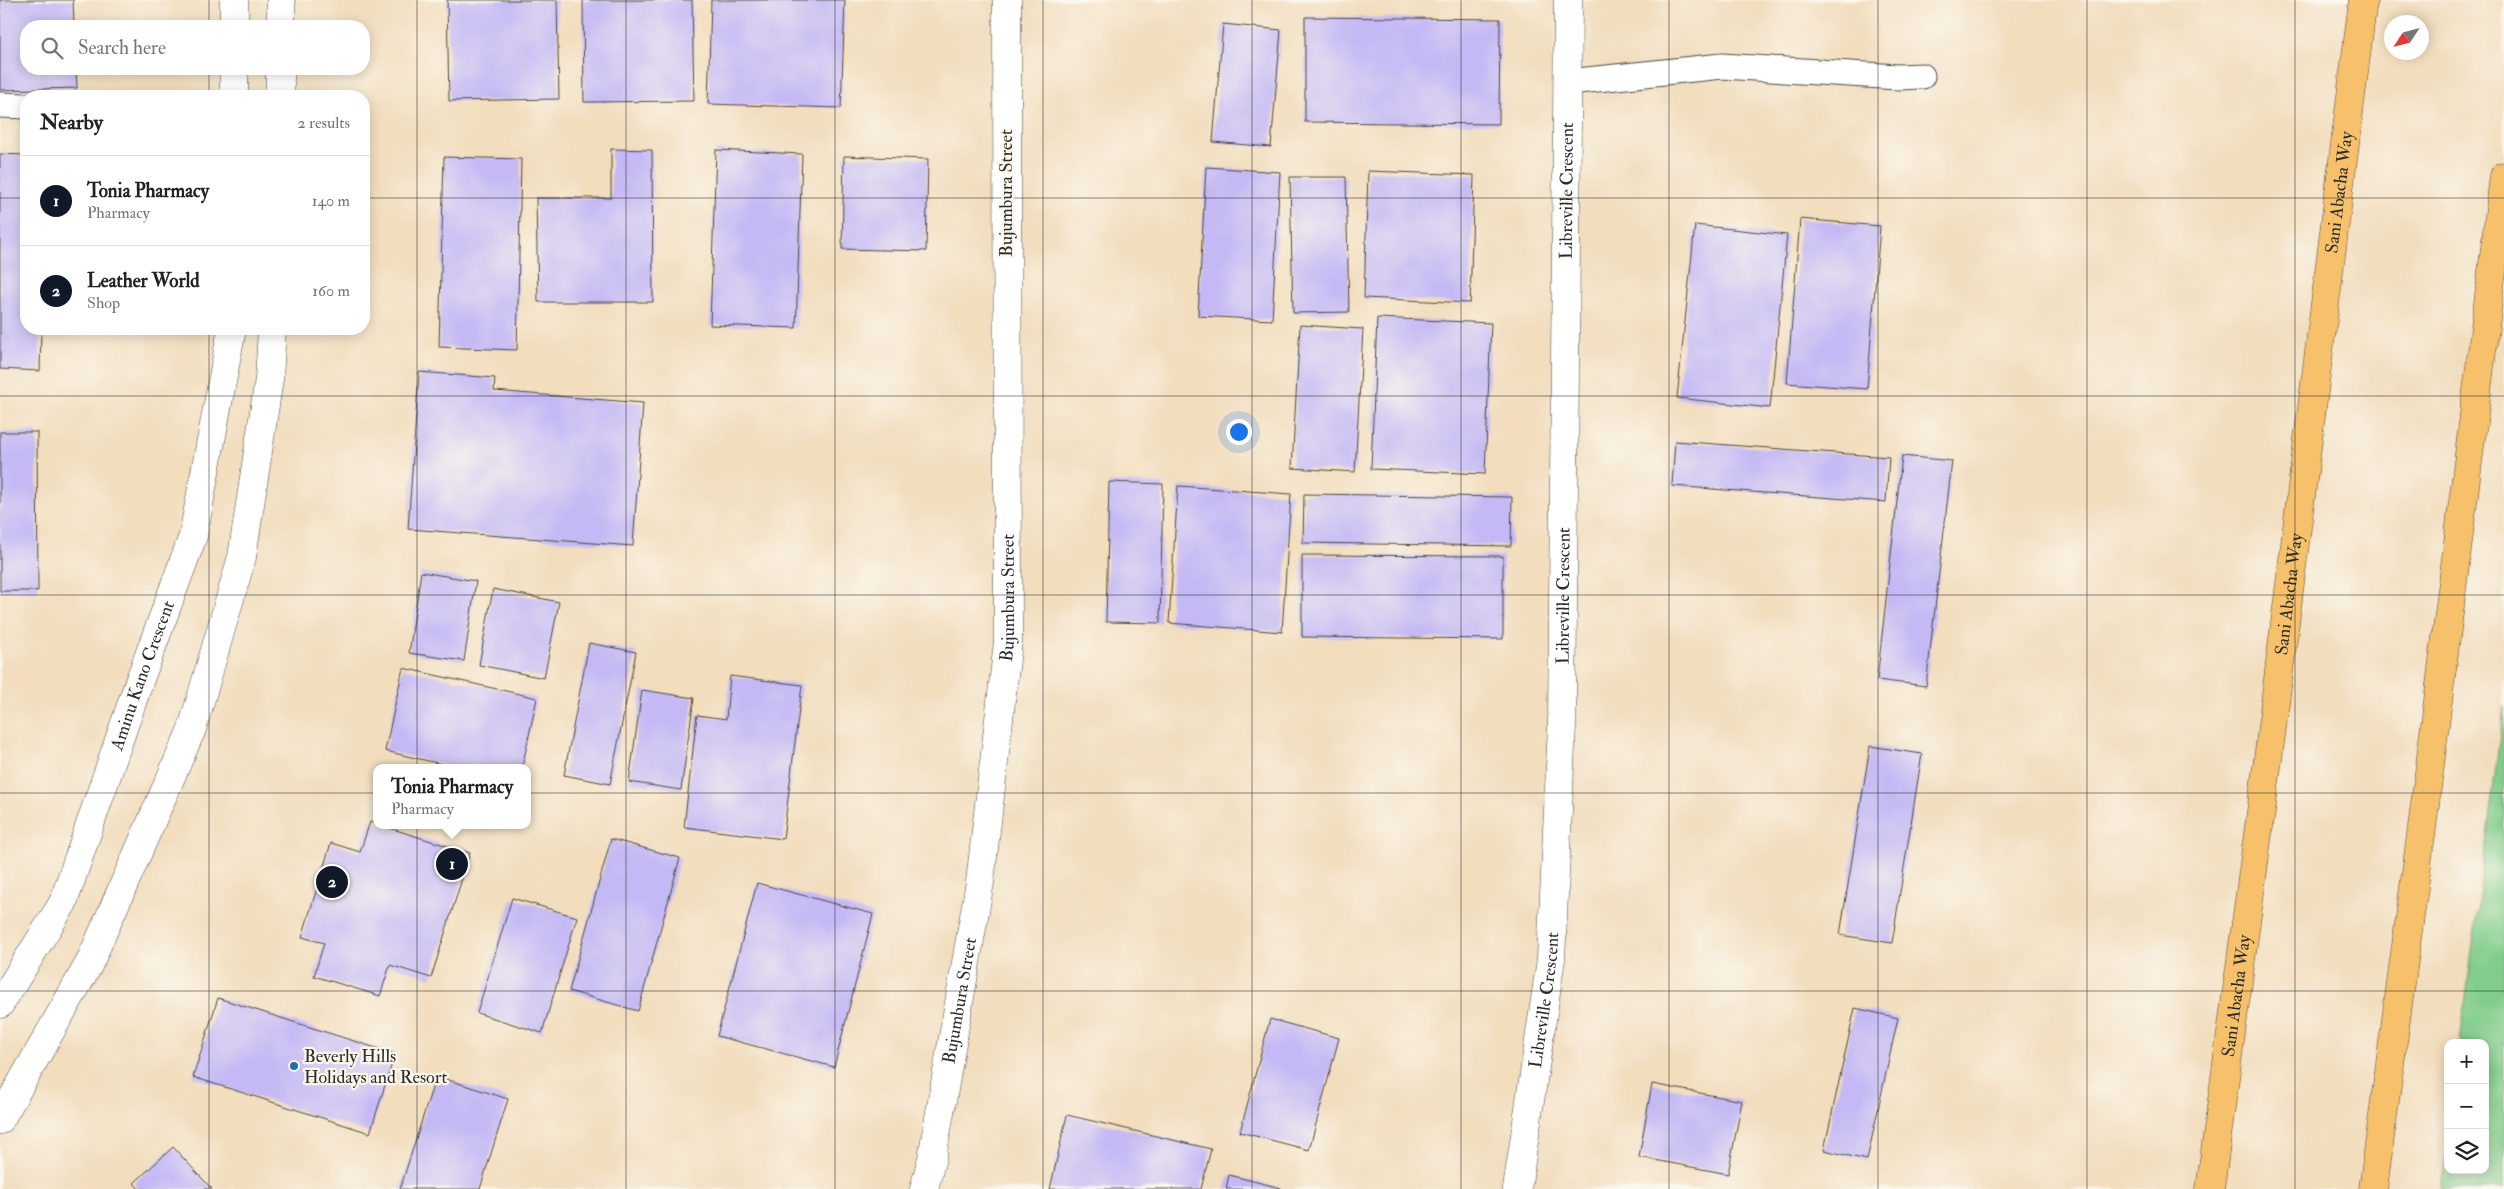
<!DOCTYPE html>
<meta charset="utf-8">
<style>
body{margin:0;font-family:"IM FELL Double Pica",serif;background:#f6f6f6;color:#202124}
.controls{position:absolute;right:15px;bottom:15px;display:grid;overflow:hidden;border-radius:10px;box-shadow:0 2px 12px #0003}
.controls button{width:45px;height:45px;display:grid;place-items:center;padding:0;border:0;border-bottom:1px solid #e0e0e0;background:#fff;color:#202124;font:25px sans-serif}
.compass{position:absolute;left:2384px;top:15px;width:45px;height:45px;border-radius:50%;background:#fff;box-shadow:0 2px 12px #0003;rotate:234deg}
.you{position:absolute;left:1238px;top:431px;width:18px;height:18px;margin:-12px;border:4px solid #fff;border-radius:50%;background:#1a73e8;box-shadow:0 0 0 8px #1a73e833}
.badge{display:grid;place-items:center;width:32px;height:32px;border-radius:50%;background:#111827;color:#fff;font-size:16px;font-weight:700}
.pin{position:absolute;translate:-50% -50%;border:2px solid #fff;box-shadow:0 1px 5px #0006}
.popup{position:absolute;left:373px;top:764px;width:158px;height:65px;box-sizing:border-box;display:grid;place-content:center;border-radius:10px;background:#fff;filter:drop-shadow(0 1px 4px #0005);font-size:16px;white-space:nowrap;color:#757577}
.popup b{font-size:19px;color:#202124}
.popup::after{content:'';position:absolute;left:50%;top:100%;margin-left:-10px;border:10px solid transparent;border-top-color:#fff}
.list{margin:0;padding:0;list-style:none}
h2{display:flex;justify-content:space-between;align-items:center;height:65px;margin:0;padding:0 20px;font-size:21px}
h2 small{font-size:16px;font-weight:400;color:#757577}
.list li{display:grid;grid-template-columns:32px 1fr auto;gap:15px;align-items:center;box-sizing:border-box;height:90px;padding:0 20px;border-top:1px solid #e0e0e0}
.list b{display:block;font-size:19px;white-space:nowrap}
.list p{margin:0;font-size:16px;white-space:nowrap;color:#757577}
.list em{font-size:16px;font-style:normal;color:#757577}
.icon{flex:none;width:28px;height:28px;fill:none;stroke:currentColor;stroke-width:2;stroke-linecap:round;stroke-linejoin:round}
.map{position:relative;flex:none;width:2504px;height:1189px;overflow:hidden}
.search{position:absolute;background:#fff;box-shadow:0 2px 12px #0003;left:20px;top:20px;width:350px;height:55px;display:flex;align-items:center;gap:12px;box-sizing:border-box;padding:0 18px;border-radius:20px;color:#757577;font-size:19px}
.panel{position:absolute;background:#fff;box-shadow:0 2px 12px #0003;left:20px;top:90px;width:350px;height:245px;border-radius:20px}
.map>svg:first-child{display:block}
</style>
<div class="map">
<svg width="2504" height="1189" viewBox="0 0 2504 1189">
<rect width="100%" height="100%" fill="#fbf7ec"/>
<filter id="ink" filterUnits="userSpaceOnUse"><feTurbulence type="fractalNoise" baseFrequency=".02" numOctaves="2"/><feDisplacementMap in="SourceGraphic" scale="10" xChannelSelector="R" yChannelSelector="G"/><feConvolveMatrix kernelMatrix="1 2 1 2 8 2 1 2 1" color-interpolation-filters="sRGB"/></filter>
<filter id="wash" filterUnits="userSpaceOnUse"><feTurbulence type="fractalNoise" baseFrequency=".0096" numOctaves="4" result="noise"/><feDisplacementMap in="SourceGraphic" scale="20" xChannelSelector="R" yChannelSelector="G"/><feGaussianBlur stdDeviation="1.12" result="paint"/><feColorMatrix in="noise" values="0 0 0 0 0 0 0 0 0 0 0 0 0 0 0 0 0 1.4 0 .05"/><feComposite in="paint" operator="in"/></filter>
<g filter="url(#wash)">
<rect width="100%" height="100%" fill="#f2ddbd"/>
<!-- green -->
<path fill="#81cd8b" stroke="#567c5b" d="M2504 705V1189H2441L2448 1138V1170H2485V1043H2460Z"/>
<g id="blocks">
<!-- building -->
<path fill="#c4b9f4" d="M0 0H73L74 26H26V69H76L77 88 0 90Z
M447 0H557L559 99 449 101Z
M583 0H692L694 101 584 102Z
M711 0H845L841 108 708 104Z
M1305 17 1500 19 1499 124 1305 122Z
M1223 24 1281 30 1271 147 1213 142Z
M611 149 652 150 653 302H538L536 198H611Z
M716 150 802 154 796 328 710 325Z
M0 154 26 155V329H41L40 371 0 369Z
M844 156 928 159 926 251 842 249Z
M444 157 521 159 517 350 439 347Z
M1206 167 1280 172 1272 320 1198 316Z
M1368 171 1474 175 1470 303 1364 298Z
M1290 177H1346L1349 312 1293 313Z
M1800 219 1880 226 1867 389 1787 383Z
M1695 225 1787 235 1770 408 1677 398Z
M1377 318 1491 323 1485 474 1371 469Z
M1300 325 1363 329 1355 472 1292 468Z
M419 372 495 378 494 391 643 403 633 546 408 529Z
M0 432H37L38 591H0Z
M1675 441 1889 457 1886 502 1672 486Z
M1902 456 1952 461 1926 686 1877 680Z
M1109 482 1163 484 1160 623 1106 622Z
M1178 486 1291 494 1282 632 1169 623Z
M1304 494 1512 497 1511 546 1303 543Z
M1302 555 1503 556V639L1302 637Z
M421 572 476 581 464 661 409 653Z
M493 589 559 602 544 678 479 665Z
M589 643 636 652 610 784 564 775Z
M403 668 537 698 522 768H459L385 751Z
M730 676 802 685 783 839 684 827 697 715 726 719Z
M642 690 694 698 681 790 629 782Z
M1870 746 1922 754 1892 943 1840 935Z
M370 822 470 853 431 978 390 965 380 996 314 976 324 943 302 937 331 843 360 852Z
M611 839 680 858 638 1011 569 991Z
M757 883 873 914 834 1067 717 1036Z
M512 898 577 917 542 1033 477 1013Z
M218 998 395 1054 370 1133 193 1077Z
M1855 1008 1898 1018 1867 1160 1824 1150Z
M1270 1019 1339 1038 1309 1150 1240 1132Z
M436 1076 508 1099 480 1189H400Z
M1652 1084 1742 1101 1728 1174 1639 1157Z
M1067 1115 1211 1149 1201 1189H1050Z
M173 1147 212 1189H139L134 1183Z
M1229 1175 1281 1188V1189H1226Z"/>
</g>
</g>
<g filter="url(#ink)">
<use href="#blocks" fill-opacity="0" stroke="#494641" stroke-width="1"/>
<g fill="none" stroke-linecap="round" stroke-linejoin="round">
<defs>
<path id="service" d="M1568 82 1722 66 1898 77 1922 76
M0 105 26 106"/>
<g id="minor">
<path id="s1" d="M924 1189 932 1158 980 882 1008 642 1007 0"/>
<path id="s2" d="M1517 1189 1551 959 1562 725 1568 0"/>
</g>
<g id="tertiary">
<path d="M234 0V26"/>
<path d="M281 26V0"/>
<path d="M234 69V96"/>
<path d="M280 96V69"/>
<path id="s3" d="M0 1004 63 903 139 682 193 536 232 329"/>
<path d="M0 1120 89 964 192 729 242 557 269 379 272 329"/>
</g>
<g id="motorway">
<path id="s4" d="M2210 1189 2267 767 2363 0"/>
<path d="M2373 1189 2422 828 2504 176"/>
</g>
</defs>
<!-- service casing -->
<use href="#service" stroke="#494641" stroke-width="27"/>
<!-- minor casing -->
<use href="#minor" stroke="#494641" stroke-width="29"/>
<!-- tertiary casing -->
<use href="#tertiary" stroke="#494641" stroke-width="29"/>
<!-- motorway casing -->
<use href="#motorway" stroke="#494641" stroke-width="29"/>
<!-- service -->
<use href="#service" stroke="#fff" stroke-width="25"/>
<!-- minor -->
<use href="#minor" stroke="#fff" stroke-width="28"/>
<!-- tertiary -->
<use href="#tertiary" stroke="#fff" stroke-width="28"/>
<!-- motorway -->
<use href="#motorway" stroke="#f7c06b" stroke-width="28"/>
</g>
</g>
<!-- grid -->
<path fill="none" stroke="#2b2b2b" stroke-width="1" stroke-opacity="0.55" d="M209 0V26M417 0V1189M626 0V1189M835 0V1189M1043 0V1189M1252 0V1189M1461 0V1189M1669 0V1189M1878 0V1189M2087 0V1189M2295 0V1189M209 69V96M0 198H26M364 198H2504M209 329V1189M0 396H2504M0 595H2504M0 793H2504M0 991H2504"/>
<!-- markers -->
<circle fill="#1f6fb2" stroke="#fbf7ec" stroke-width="2" cx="294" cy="1066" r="5"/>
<g text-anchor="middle" stroke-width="4.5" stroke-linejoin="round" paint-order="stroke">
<!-- street labels -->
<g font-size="18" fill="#2b2b2b" stroke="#fbf7ec">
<text dy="6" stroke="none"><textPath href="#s2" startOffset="1001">Libreville Crescent</textPath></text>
<text transform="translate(1006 193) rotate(-90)" y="6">Bujumbura Street</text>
<text dy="6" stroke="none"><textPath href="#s4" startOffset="1005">Sani Abacha Way</textPath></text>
<text dy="6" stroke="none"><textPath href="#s4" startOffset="600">Sani Abacha Way</textPath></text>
<text dy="6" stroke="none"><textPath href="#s2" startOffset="596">Libreville Crescent</textPath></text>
<text dy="6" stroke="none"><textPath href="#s1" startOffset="598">Bujumbura Street</textPath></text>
<text dy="6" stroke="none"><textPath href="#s3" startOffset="360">Aminu Kano Crescent</textPath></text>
<text dy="6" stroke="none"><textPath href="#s4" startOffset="195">Sani Abacha Way</textPath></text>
<text dy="6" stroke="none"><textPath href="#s1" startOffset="192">Bujumbura Street</textPath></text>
<text dy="6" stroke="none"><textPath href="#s2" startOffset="191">Libreville Crescent</textPath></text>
</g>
<!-- poi labels -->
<g font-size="18" fill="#2b2b2b" stroke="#fbf7ec" text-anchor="start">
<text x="304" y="1062">Beverly Hills<tspan x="304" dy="21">Holidays and Resort</tspan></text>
</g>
</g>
</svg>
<div class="controls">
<button>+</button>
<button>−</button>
<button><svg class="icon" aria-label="layers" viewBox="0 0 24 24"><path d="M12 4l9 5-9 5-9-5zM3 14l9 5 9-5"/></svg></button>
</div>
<svg class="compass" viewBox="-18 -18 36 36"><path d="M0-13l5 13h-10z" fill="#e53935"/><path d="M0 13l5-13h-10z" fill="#757577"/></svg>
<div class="you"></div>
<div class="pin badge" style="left:452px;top:864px">1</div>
<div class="popup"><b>Tonia Pharmacy</b>Pharmacy</div>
<div class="pin badge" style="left:332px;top:882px">2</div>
<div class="search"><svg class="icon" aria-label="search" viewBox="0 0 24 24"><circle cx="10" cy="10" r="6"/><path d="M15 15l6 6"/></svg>Search here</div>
<section class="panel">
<h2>Nearby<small>2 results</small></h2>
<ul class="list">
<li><span class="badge">1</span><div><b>Tonia Pharmacy</b><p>Pharmacy</p></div><em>140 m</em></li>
<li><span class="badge">2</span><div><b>Leather World</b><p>Shop</p></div><em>160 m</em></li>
</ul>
</section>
</div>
